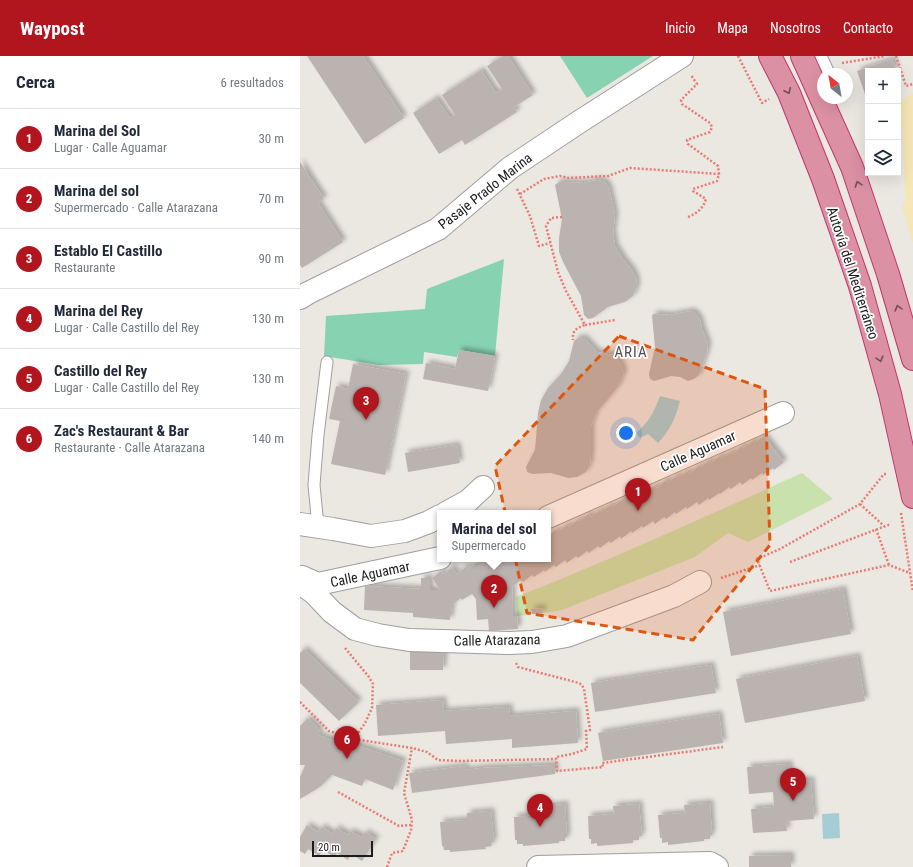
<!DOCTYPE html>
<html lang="es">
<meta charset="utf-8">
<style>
body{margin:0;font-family:"Roboto Condensed",sans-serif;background:#f2f2f3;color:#1f2937}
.controls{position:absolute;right:12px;top:12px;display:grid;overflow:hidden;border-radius:0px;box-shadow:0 4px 16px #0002}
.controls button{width:36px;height:36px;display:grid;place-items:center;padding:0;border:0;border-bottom:1px solid #e0e1e3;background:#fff;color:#1f2937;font:20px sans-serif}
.compass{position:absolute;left:517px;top:12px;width:36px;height:36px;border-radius:50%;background:#fff;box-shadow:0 4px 16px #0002;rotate:329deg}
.scale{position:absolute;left:12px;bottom:10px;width:61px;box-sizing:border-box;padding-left:4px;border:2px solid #1b1b1b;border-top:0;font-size:11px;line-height:14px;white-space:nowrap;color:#1b1b1b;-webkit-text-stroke:3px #fff;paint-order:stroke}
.you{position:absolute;left:326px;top:377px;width:14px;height:14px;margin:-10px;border:3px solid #fff;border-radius:50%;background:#1a73e8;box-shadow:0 0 0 6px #1a73e833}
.badge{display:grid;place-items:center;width:26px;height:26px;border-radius:50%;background:#b1151e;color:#fff;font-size:13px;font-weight:700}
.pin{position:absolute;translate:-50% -33px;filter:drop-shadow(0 1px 2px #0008)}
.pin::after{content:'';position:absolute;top:21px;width:14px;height:12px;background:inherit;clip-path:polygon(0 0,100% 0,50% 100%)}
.popup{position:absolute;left:137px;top:454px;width:114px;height:52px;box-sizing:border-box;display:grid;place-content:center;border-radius:0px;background:#fff;filter:drop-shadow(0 1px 3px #0005);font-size:13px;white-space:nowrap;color:#747a83}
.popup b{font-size:15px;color:#1f2937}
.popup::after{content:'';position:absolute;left:50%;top:100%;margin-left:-8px;border:8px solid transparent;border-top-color:#fff}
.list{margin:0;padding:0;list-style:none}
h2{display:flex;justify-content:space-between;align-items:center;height:52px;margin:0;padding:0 16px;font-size:17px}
h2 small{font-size:13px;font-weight:400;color:#747a83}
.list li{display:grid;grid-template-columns:26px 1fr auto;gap:12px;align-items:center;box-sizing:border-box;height:60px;padding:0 16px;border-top:1px solid #e0e1e3}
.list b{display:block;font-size:15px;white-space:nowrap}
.list p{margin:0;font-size:13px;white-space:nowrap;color:#747a83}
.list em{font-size:13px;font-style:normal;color:#747a83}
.icon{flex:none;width:22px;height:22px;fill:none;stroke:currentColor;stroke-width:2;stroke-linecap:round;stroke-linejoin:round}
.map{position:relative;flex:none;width:613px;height:811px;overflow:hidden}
header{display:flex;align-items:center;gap:24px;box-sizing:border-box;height:56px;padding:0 20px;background:#b1151e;color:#fff}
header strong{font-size:19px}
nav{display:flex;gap:22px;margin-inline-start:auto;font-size:14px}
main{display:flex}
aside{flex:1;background:#fff}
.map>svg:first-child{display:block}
</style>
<header>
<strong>Waypost</strong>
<nav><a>Inicio</a><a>Mapa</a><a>Nosotros</a><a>Contacto</a></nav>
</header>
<main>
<aside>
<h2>Cerca<small>6 resultados</small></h2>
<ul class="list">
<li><span class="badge">1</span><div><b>Marina del Sol</b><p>Lugar · Calle Aguamar</p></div><em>30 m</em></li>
<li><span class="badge">2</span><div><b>Marina del sol</b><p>Supermercado · Calle Atarazana</p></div><em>70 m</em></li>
<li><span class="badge">3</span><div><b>Establo El Castillo</b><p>Restaurante</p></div><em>90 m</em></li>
<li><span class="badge">4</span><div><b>Marina del Rey</b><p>Lugar · Calle Castillo del Rey</p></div><em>130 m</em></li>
<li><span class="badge">5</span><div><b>Castillo del Rey</b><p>Lugar · Calle Castillo del Rey</p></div><em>130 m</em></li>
<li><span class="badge">6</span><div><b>Zac's Restaurant &amp; Bar</b><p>Restaurante · Calle Atarazana</p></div><em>140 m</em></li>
</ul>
</aside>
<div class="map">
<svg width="613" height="811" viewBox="0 0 613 811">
<defs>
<filter id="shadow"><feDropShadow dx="3.5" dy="-3.5" stdDeviation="2" flood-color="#0004"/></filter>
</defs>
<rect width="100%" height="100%" fill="#ebe7e1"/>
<!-- grass -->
<path fill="#c9e1ac" d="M502 417 533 443 448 486 428 477 395 501 262 554 243 557 242 552 231 553 232 558 217 560 216 541C313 503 407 460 502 417Z"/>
<!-- sand -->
<path fill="#f6e5b5" d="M613 37V187L602 151 606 143 601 62 599 47Z"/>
<!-- pitch -->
<path fill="#87d3b1" d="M260 0H353L287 42Z
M204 203 195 300 159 294 157 301 124 296 123 308 79 309 24 300 26 260 125 253 127 233Z"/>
<!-- water -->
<path fill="#a6cdd5" d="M360 340 380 345C375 363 371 373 358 387L348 378 340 382 336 377C349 366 354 356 360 340Z
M539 757 540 782 523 783 522 758Z"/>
<!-- building -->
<path fill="#bbb3af" filter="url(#shadow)" d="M7 0H63L104 62 65 88Z
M203 0H208L233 39 214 51 217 56 165 89 162 84 139 98 113 57 136 42 150 62 155 59 142 39 181 14 196 37 202 33 187 10Z
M592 3 596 15H568V47L557 15Z
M0 106 24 143 18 147 43 186 2 212 0 209Z
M297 124 305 126 309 132 315 159 313 177 315 190 323 203 331 213 336 222 337 231 333 240 325 246 308 251 293 262 288 263 284 259 281 240 264 208 259 196V182L262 163 255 129 259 126 284 127Z
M391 255 396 258 400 264 402 273 408 288 407 296 399 319 394 323 388 325 380 321 371 320 354 325 350 323 349 318 355 291 352 260 353 258 370 259Z
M278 282H284L297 296 313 299 321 308 324 317 318 331 296 357 291 370V397L290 408 286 416 277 421 268 422 251 417 232 418 227 416 226 411 235 394 238 357 241 344 248 332 261 318 269 305 274 285Z
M159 294 195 300 188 335 123 323 126 307 155 313Z
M53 308 106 318 85 419 31 408 40 365 29 363 36 330 48 333Z
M464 380 484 406 474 414 473 412 463 419 462 417 452 424 451 422 442 429 440 426 431 433 429 431 420 438 419 437 409 444 408 442 399 449 397 446 387 453 386 451 376 458 375 456 366 463 364 461 355 468 353 465 343 472 342 470 332 477 331 475 321 483 320 480 311 487 309 485 300 492 298 490 289 497 287 495 278 502 276 500 267 507 265 504 256 511 254 509 245 516 244 514 234 521 232 519 223 526 221 524 212 531 213 560H217L218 573 189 575 188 563 177 564 176 543 172 538 162 544 161 542 152 549 150 564 113 561V557L64 554 65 530 121 533V522H130V534H140L132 522 141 515 143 518 152 512 157 518 166 511 168 513 178 506 180 509 189 503 192 504 194 503H248V480L256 474 258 476 267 469 269 471 278 464 280 465 289 458 291 461 300 454 301 456 311 449 312 451 322 444 323 446 333 438 335 441 344 435 346 437 355 430 357 432 366 424 368 427 377 419 379 422 387 415 389 418 399 410 400 412 409 405 411 407 420 400 422 402 431 396 433 398 442 390 443 392 453 385 455 387Z
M157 389 160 407 108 416 105 397Z
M543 533 551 578 431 600 423 556Z
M242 552 243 557 232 558 231 553Z
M4 593 59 646 39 665 0 627V597Z
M110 593 144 594 143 614H110Z
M557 600 565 645 445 667 436 623Z
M411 609 416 637 295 656 291 627Z
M143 644 144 655 209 651 210 660 276 655 278 687 212 692V683L146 688 145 675 78 680 76 649Z
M419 658 423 687 303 705 298 677Z
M8 662 20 675 18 679 43 688 45 685 103 705 93 734 65 723 62 730 32 719 20 731 0 743V721L5 709H0V670Z
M489 708 491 725 511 724 514 763 486 765 487 775 453 777 451 753 474 751 473 736 449 738 447 711Z
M255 709V718L112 737 109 717 165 710 166 714 182 712Z
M410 747 412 779H410V783H404V785L368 789V786L362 787V782H360L358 759 385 757 384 749Z
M265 748 267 781H265V785H259V787L223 790V788H217V784H215L214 761 240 759 239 751Z
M339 748 342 780H339V784H333V787L297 790V787L291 788V783H289L288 760 314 758 313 750Z
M191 755 194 786 191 787 192 790 185 791 186 793 150 796V794H144L143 790H142L140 766 167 764V757Z
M7 769 18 776 22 771 33 778 36 772 48 779 50 775 62 781 65 776 76 783 62 805 51 798 48 804 37 797 34 801 23 794 19 800 8 793 5 798 0 795V781Z
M491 799V811H449V800Z"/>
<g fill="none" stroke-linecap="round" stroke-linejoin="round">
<defs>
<path id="lane" d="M521 0 528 15V18
M18 470 14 429 18 379 27 306"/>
<path id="street" d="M0 242 8 237 138 173 210 112 279 66 382 0
M146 457 168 445 183 431
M248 461 483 357
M0 468 33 473 71 480 105 475 129 466 140 460
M0 521H2L18 528 140 502
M0 527 14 537 32 556 55 573 78 579 109 584 209 587 232 586 267 580 374 540 400 526
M238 811 410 807 417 811"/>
<path id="highway" d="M470 0 489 37 523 123 560 230 590 338 613 441
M502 0 552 111 588 218 613 303"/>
</defs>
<!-- lane casing -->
<use href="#lane" stroke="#9f9f9f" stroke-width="13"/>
<!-- street casing -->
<use href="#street" stroke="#9f9f9f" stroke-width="24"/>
<!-- highway casing -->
<use href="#highway" stroke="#c2366e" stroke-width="24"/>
<!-- path -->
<path stroke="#ea7974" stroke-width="2.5" stroke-dasharray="2 2" stroke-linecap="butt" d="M438 0 462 47 469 43
M596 0 606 30 613 28
M542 7 585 0
M217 133 230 160 239 190 250 187
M220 138 244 123 260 120 268 122 308 120 330 112 419 118
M262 161 251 162 246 170 258 216 266 235 285 269C276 272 272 275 273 284
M388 161C397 157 403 153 406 143L393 135V133L417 125 419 118 418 110 388 88 387 84 410 76 412 71 410 67 382 48 381 44 397 28 391 19
M285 269 315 264
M586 418H584L560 448 480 493 457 503 470 535 589 509 610 517
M560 448 584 470
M601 457 613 536
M576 473 589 509
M490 506 591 468
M421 522 460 509
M45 592 69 621 73 628 72 652 65 667 54 683
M216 607 218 611 279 627 282 629 284 633 290 674 286 675 287 693 272 698 256 701 257 715 303 711 302 707 423 691
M0 646 29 675 54 683 112 692 127 696 138 704 159 705 256 703
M38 736 99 770 111 769
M87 811 92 797 103 795 111 774 112 764 104 737 112 692"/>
<!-- lane -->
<use href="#lane" stroke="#fff" stroke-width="11"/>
<!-- street -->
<use href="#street" stroke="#fff" stroke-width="22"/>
<!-- highway -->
<use href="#highway" stroke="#db90a3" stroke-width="22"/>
</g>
<!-- one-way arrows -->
<defs><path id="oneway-chevron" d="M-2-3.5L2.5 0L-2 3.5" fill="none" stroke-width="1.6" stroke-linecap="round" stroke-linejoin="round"/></defs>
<g stroke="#715058">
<use href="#oneway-chevron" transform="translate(488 35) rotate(65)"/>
<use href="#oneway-chevron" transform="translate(558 128) rotate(-108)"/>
<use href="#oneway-chevron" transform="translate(598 252) rotate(-106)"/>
<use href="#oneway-chevron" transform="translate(580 303) rotate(74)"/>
</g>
<!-- marked area -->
<path fill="#de560d" fill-opacity="0.2" stroke="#de560d" stroke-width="3" stroke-dasharray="8 5" stroke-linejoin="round" d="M319 280 465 333 470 489 393 584 227 557 195 410Z"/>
<g text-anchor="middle" stroke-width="3.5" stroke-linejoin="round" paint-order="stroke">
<!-- street labels -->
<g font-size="14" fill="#1b1b1b" stroke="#fff">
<text transform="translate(185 135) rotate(-38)" y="5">Pasaje Prado Marina</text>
<text transform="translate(553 217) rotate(72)" y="5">Autovía del Mediterráneo</text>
<text transform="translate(398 395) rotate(-24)" y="5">Calle Aguamar</text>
<text transform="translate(70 518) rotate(-12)" y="5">Calle Aguamar</text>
<text transform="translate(197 584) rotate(-1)" y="5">Calle Atarazana</text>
</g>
<!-- neighbourhood labels -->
<g font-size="15" letter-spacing="1" fill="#4e4e4e" stroke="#fff">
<text x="331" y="301">ARIA</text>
</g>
</g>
</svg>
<div class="controls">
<button>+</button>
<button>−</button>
<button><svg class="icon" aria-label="layers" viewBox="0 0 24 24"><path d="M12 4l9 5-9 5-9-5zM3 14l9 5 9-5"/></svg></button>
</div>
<svg class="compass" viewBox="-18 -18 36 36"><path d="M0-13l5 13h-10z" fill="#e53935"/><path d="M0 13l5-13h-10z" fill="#747a83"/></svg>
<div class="scale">20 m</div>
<div class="you"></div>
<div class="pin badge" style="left:338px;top:455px">1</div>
<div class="pin badge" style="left:194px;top:552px">2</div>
<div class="popup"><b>Marina del sol</b>Supermercado</div>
<div class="pin badge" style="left:66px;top:364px">3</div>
<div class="pin badge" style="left:240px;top:771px">4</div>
<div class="pin badge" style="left:493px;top:745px">5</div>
<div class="pin badge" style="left:47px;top:703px">6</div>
</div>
</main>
